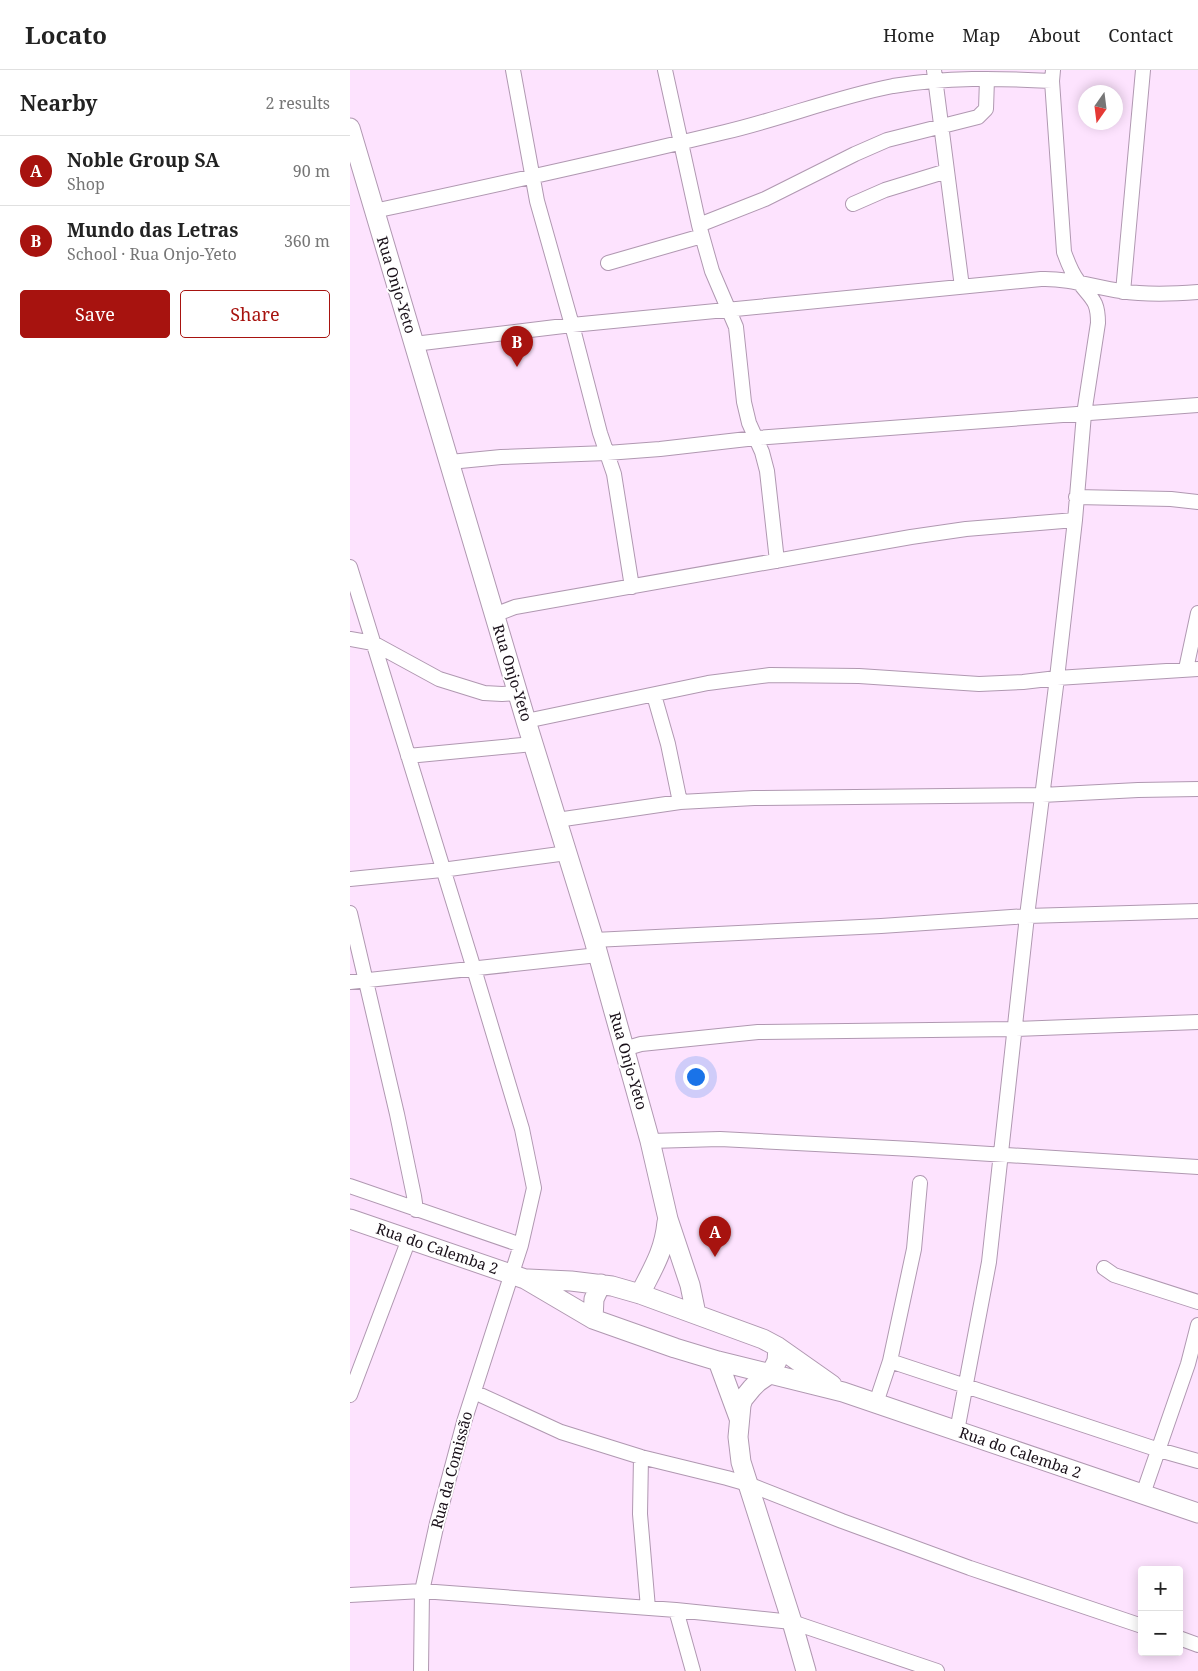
<!DOCTYPE html>
<meta charset="utf-8">
<style>
body{margin:0;font-family:"Noto Serif",serif;background:#f6f6f6;color:#222}
.controls{position:absolute;right:15px;bottom:15px;display:grid;overflow:hidden;border-radius:5px;box-shadow:0 2px 12px #0003}
.controls button{width:45px;height:45px;display:grid;place-items:center;padding:0;border:0;border-bottom:1px solid #e0e0e0;background:#fff;color:#222;font:25px sans-serif}
.compass{position:absolute;left:728px;top:15px;width:45px;height:45px;border-radius:50%;background:#fff;box-shadow:0 2px 12px #0003;rotate:194deg}
.you{position:absolute;left:345px;top:1006px;width:18px;height:18px;margin:-12px;border:4px solid #fff;border-radius:50%;background:#1a73e8;box-shadow:0 0 0 8px #1a73e833}
.badge{display:grid;place-items:center;width:32px;height:32px;border-radius:50%;background:#a7130f;color:#fff;font-size:16px;font-weight:700}
.pin{position:absolute;translate:-50% -41px;filter:drop-shadow(0 1px 2px #0008)}
.pin::after{content:'';position:absolute;top:26px;width:18px;height:15px;background:inherit;clip-path:polygon(0 0,100% 0,50% 100%)}
.list{margin:0;padding:0;list-style:none}
h2{display:flex;justify-content:space-between;align-items:center;height:65px;margin:0;padding:0 20px;font-size:21px}
h2 small{font-size:16px;font-weight:400;color:#767676}
.list li{display:grid;grid-template-columns:32px 1fr auto;gap:15px;align-items:center;box-sizing:border-box;height:70px;padding:0 20px;border-top:1px solid #e0e0e0}
.list b{display:block;font-size:19px;white-space:nowrap}
.list p{margin:0;font-size:16px;white-space:nowrap;color:#767676}
.list em{font-size:16px;font-style:normal;color:#767676}
.actions{display:flex;gap:10px;padding:15px 20px}
.actions a{flex:1;padding:11px 0;border:1px solid #a7130f;border-radius:5px;text-align:center;font-size:18px;color:#a7130f}
.actions .main{background:#a7130f;color:#fff}
.map{position:relative;flex:none;width:848px;height:1601px;overflow:hidden}
header{display:flex;align-items:center;gap:30px;box-sizing:border-box;height:70px;padding:0 25px;background:#fff;border-bottom:1px solid #e0e0e0}
header strong{font-size:24px}
nav{display:flex;gap:28px;margin-inline-start:auto;font-size:18px}
main{display:flex}
aside{flex:1;background:#fff}
.map>svg:first-child{display:block}
</style>
<header>
<strong>Locato</strong>
<nav><a>Home</a><a>Map</a><a>About</a><a>Contact</a></nav>
</header>
<main>
<aside>
<h2>Nearby<small>2 results</small></h2>
<ul class="list">
<li><span class="badge">A</span><div><b>Noble Group SA</b><p>Shop</p></div><em>90 m</em></li>
<li><span class="badge">B</span><div><b>Mundo das Letras</b><p>School · Rua Onjo-Yeto</p></div><em>360 m</em></li>
</ul>
<div class="actions"><a class="main">Save</a><a>Share</a></div>
</aside>
<div class="map">
<svg width="848" height="1601" viewBox="0 0 848 1601">
<rect width="100%" height="100%" fill="#fde3fe"/>
<g fill="none" stroke-linecap="round" stroke-linejoin="round">
<defs>
<path id="minor" d="M163 0 187 131 222 255 250 363 264 404 282 517
M315 0 349 155 362 201 386 257 394 332 399 353 412 382 417 401 427 491
M584 0 612 217
M503 134 535 120 597 101
M24 141C141 116 259 90 375 62 431 49 486 27 543 16 596 7 649 8 702 11
M349 155 415 129 505 84 537 70 628 47 636 39 637 9
M258 193 352 166
M773 222 793 0
M64 274 222 255 691 209C718 208 744 217 771 221 795 225 823 224 848 222
M100 392 151 387 257 383 310 379 406 368 848 335
M726 427 821 429 848 432
M0 497 124 899 172 1059 184 1118 171 1175 114 1352 87 1453 72 1521 71 1601
M144 545 165 537 561 467 616 459 725 450
M0 569 23 573 89 609 134 623 152 624 168 623
M836 599 848 543
M304 625 318 674 330 732
M176 651 358 613 420 605 509 606 629 614 673 612 707 608 848 599
M58 686 183 674
M207 750 330 732 404 728 692 725 788 720 848 719
M0 809 92 800 217 783
M0 843 47 1044 64 1126 66 1140
M244 870 531 856 677 846 848 841
M0 912 248 885
M274 979 291 974 408 962 665 959 848 952
M300 1071 370 1069 562 1079 848 1097
M0 1116 171 1175
M754 1198 764 1205 848 1232
M540 1291 809 1380 848 1391
M124 1322 211 1362 291 1387 377 1408 398 1414 492 1451 620 1498 792 1556
M0 1325 59 1169
M526 1333 540 1291 564 1179 570 1113
M607 1361 639 1192 677 846 707 608 725 450 734 344 748 253C748 229 741 229 728 211 721 202 718 193 714 182L702 11 703 0
M291 1387 290 1444 298 1538
M793 1424 838 1294 848 1255
M0 1525 72 1521 326 1540 442 1552 587 1601
M326 1540 343 1601
M829 1568 848 1575"/>
<path id="secondary" d="M0 58 176 651 244 870 300 1071 318 1149 340 1215 346 1244
M0 1149 175 1209 243 1249 325 1278 368 1291 493 1322 848 1443
M178 1209 221 1211 262 1216 290 1224 413 1269 428 1277 482 1315
M290 1224C303 1198 314 1182 317 1152
M243 1249 244 1229 251 1214
M428 1277 427 1291 421 1303 408 1312 402 1318 393 1329 391 1335 388 1367 391 1392 442 1552 456 1601
M368 1291 389 1348"/>
</defs>
<!-- minor casing -->
<use href="#minor" stroke="#b098b1" stroke-width="16"/>
<!-- secondary casing -->
<use href="#secondary" stroke="#b098b1" stroke-width="21"/>
<!-- minor -->
<use href="#minor" stroke="#fff" stroke-width="14"/>
<!-- secondary -->
<use href="#secondary" stroke="#fff" stroke-width="19"/>
</g>
<g text-anchor="middle" stroke-width="4" stroke-linejoin="round" paint-order="stroke">
<!-- street labels -->
<g font-size="15" fill="#180f18" stroke="#fff">
<text transform="translate(46 215) rotate(73)" y="5">Rua Onjo-Yeto</text>
<text transform="translate(162 603) rotate(73)" y="5">Rua Onjo-Yeto</text>
<text transform="translate(278 991) rotate(74)" y="5">Rua Onjo-Yeto</text>
<text transform="translate(87 1179) rotate(19)" y="5">Rua do Calemba 2</text>
<text transform="translate(670 1383) rotate(19)" y="5">Rua do Calemba 2</text>
<text transform="translate(102 1400) rotate(-75)" y="5">Rua da Comissão</text>
</g>
</g>
</svg>
<div class="controls">
<button>+</button>
<button>−</button>
</div>
<svg class="compass" viewBox="-18 -18 36 36"><path d="M0-13l5 13h-10z" fill="#e53935"/><path d="M0 13l5-13h-10z" fill="#767676"/></svg>
<div class="you"></div>
<div class="pin badge" style="left:365px;top:1187px">A</div>
<div class="pin badge" style="left:167px;top:297px">B</div>
</div>
</main>
